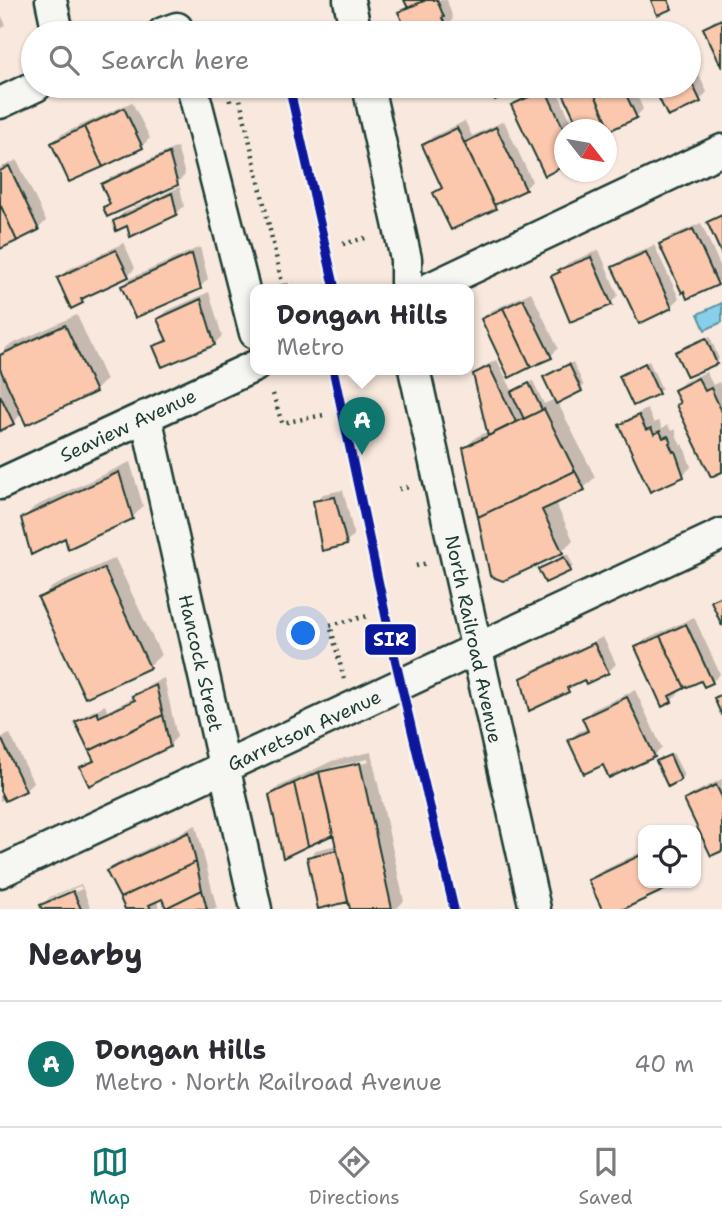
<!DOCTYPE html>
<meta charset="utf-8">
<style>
body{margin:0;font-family:"Shantell Sans",sans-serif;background:#f7f7f7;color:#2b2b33}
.controls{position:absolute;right:21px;bottom:21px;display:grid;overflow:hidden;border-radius:14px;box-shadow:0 2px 5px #0004}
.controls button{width:63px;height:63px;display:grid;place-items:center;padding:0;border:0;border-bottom:2px solid #e1e1e2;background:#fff;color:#2b2b33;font:35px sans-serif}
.compass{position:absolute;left:554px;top:119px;width:63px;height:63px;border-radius:50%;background:#fff;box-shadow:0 2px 5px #0004;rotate:121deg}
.you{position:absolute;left:304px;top:634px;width:24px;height:24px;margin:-18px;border:5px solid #fff;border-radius:50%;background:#1a73e8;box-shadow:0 0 0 10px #1a73e833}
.badge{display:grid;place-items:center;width:46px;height:46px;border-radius:50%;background:#0f766e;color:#fff;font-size:23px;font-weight:700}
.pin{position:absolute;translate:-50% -58px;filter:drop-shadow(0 2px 4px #0008)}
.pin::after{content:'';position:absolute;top:37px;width:24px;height:21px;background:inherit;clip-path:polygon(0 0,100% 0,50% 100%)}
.popup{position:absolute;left:250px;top:284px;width:224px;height:91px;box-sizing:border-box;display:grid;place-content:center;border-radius:14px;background:#fff;filter:drop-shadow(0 2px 5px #0005);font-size:23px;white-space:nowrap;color:#7c7c81}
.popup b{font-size:26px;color:#2b2b33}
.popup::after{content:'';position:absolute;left:50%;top:100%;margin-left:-14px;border:14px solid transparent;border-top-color:#fff}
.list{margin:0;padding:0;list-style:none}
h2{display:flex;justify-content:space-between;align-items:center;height:91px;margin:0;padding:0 28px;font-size:30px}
h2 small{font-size:23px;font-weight:400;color:#7c7c81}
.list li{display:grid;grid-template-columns:46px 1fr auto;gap:21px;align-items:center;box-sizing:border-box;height:126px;padding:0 28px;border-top:2px solid #e1e1e2}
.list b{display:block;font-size:26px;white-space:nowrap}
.list p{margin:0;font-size:23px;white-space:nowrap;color:#7c7c81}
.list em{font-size:23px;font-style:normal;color:#7c7c81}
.icon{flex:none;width:38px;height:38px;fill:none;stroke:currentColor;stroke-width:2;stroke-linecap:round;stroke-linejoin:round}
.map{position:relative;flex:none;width:722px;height:909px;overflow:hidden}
.search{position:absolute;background:#fff;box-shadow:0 2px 5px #0004;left:21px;right:21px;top:21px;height:77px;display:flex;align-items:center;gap:18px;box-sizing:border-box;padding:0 24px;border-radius:38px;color:#7c7c81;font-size:26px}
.sheet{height:217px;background:#fff}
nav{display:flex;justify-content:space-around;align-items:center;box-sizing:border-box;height:98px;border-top:2px solid #e1e1e2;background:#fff;font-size:19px;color:#7c7c81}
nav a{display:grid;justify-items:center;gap:4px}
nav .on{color:#0f766e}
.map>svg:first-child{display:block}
</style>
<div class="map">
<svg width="722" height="909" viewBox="0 0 722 909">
<rect width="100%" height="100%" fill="#f8e8dd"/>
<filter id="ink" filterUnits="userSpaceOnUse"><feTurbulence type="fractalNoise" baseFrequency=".0143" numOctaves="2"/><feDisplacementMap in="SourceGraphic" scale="14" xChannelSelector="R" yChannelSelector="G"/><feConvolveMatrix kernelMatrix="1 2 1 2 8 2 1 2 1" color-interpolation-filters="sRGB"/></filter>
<g filter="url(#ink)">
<!-- water -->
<path fill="#88cfe9" stroke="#5e95a1" stroke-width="2" d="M722 303V322L705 330 698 314Z"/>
<!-- shadow -->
<path fill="#0003" fill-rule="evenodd" d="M406 0H447L453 19 451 21 456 33 462 31 463 33H404L402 30 406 26 400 13 408 5Z
M0 13 6 25 0 30Z
M722 17V64L705 29 713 21Z
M673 21 679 33H646Z
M689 53 707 92 700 100 669 115 655 86H689Z
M533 86H555L575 130H564V165L545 173 514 105 521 98 531 93 529 89Z
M567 86H633L643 109 636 117 564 89Z
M132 102 150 138 142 146 53 143 60 135Z
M465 121 472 136 504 121 532 181 525 189 502 200 495 208 435 193 443 185 424 145 432 137Z
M177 147 185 175 177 183 105 208 111 202 103 185 111 177Z
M17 160 46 221 38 229 0 247V168Z
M180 187 184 206 176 214 128 224 115 221 123 213Z
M701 223 722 270V278L717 283 685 289 661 245 669 237Z
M124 243 135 268 128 276 90 294 82 302 59 278 67 270Z
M654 245 679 298 671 306 639 321 614 268 622 260Z
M200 247 208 279 200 287 123 286 131 278Z
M599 250 618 295 611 303 553 277 568 263Z
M209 292 222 336 214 344 155 347 167 337 159 319 167 311Z
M531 292 558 348 551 356 483 319 491 311Z
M77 315 106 380 95 391 22 413 13 423 0 429V355L8 346Z
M710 336 719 359 716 362 678 352Z
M497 360 513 392 533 381 544 404 555 399 545 377 573 362 584 386 557 401 595 477 584 488 555 502 573 540 562 551 465 448 476 437 489 431 475 375 483 367Z
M649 361 662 389 634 404 621 376Z
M706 372 713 385 719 382 722 389V470L676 390 684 382Z
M647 409 654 423 659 421 662 428 668 425 671 431 676 429V434L681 446 683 444 691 467 683 475 651 490 621 425 629 418Z
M130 462 143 506 132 518 66 536 23 519 34 507Z
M343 490 354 535 346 543 315 502 323 494Z
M568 554 573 566 570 569H540Z
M115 558 161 655 149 666 86 696 40 599 52 587Z
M694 617 720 674 712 682 705 685 702 679 678 690 679 693 671 701 637 648 645 640Z
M603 637 616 664 608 672 585 678 576 682 568 690 523 679 531 671Z
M164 678 177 737 169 745 83 768 94 758 77 723 85 715 105 705 107 711 135 697 142 689Z
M635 690 662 748 654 756 604 763 570 740 578 732 588 728 584 718 592 710Z
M10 734 33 782 25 790 0 801V738Z
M371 752 404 901 396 909H351L350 900 319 907 309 857 316 850 337 845 334 832 332 834 271 795 278 787 332 761ZM368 759 369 762 332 771V767Z
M673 753 684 775 680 779 658 762Z
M722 779V849L686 801 694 793Z
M196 825 217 909H167L163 897 157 899 159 909H126L109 871 116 864Z
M643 851V883H675L620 909H604L590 881 598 873Z
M696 855 701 866 696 871Z
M81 884 91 909H44L43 905 50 897ZM80 886 82 889 49 903V899Z"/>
<!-- building -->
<path fill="#fcc8ad" stroke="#1f3d34" stroke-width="2" d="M404 0H426L408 8Z
M426 0H437L444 17 442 18 447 28 444 30 446 33H402L400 29 405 27 398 12Z
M651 0H668L672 9 657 15Z
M722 19V68L703 28Z
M689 77 701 102 668 117 653 86H689Z
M488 86H508L511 92 495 100Z
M534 86H544L564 130V166L545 176 511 105 531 96 527 89Z
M568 86H591L611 130 606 132V130H580L561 89Z
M591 86H622L637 118 611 130Z
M124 108 143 148 103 167 84 127Z
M84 127 103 167 69 182 51 143Z
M496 127 526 190 494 205 464 143Z
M457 128 496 209 451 230 433 193 442 188 422 145Z
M169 153 178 185 107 217 103 207 110 204 101 184Z
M9 166 39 230 17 241 0 204V171Z
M172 193 177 215 130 237 127 226 116 231 113 221Z
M0 204 17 241 0 249Z
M722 215V255L707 222Z
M693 229 718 285 687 299 684 291 682 293 659 244Z
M116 250 129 277 81 299 83 303 71 309 57 278Z
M646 252 672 308 639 324 612 267Z
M192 254 201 289 135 318 121 286Z
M591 257 612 305 570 322 551 276 560 272 558 270Z
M201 299 215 345 162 367 153 346 167 341 157 319Z
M523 299 552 358 531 367 503 308Z
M503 308 531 367 509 378 481 319Z
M65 325 96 392 26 425 0 369V355Z
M706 338 717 364 687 377 675 352Z
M645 363 659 394 633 406 619 376Z
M569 364 582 391 556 404 543 377Z
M489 366 516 422 488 436 473 374Z
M698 378 705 391 711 388 722 412V472L711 477 676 405 680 403 674 390Z
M529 383 542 410 524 419 511 392Z
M0 395 14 424 0 431Z
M544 409 575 471 478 517 463 448Z
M639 415 646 430 651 428 654 434 660 431 663 438 668 436 671 442 669 443 673 452 675 451 684 477 650 492 619 425Z
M575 471 585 490 542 510 563 553 503 581 490 576 478 517Z
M119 472 133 519 68 549 65 538 31 555 21 518Z
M335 497 347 545 322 551 313 501Z
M564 557 571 571 545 583 538 569Z
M104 568 150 668 85 698 38 598Z
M722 596V626L711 601Z
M686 624 713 683 704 687 701 681 685 688 660 636Z
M660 636 685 688 669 696 672 702 662 707 635 647Z
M594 643 609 673 586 684 584 680 567 688 569 692 529 711 521 678Z
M156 685 163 715 89 751 75 722 97 712 99 717 135 700 132 696Z
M722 694V716L714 698Z
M627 697 655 757 609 778 603 765 584 774 568 740 588 731 582 718Z
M163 715 170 747 89 786 80 767 94 761 89 751Z
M2 740 26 791 5 801 0 791V741Z
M670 755 681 780 668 787 656 761Z
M360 763 392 909H350L319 772Z
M319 772 333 835 308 846 294 783Z
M294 783 308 846 283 858 269 795Z
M716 785 722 797V851L711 856 684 800Z
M189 832 196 862 120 898 106 871Z
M337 850 348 902 318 909 307 857Z
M643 854V883H679L624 909H602L588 880Z
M196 862 202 890 166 908 162 899 149 905 151 909H125L120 898Z
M202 890 207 909 164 908H166Z
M73 891 81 909H42L40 905Z"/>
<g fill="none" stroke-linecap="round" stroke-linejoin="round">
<defs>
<path id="street" d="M51 0 58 33
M349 0 356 33
M163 33 177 28 179 33
M192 86 255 333
M368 86 406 259V289
M0 103 36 86
M428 289 722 150
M414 369 535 909
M146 416 256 909
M0 484 255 366
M0 872 722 534"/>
</defs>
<!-- street casing -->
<use href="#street" stroke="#1f3d34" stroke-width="35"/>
<!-- path -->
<path stroke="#1f3d34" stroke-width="4.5" stroke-dasharray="2 5" stroke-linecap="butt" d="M322 33 319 23 324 22
M227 86 231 106
M237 86 283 287 294 284
M343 244 369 237
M273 394 282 423 324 415
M399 489 409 487
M416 566 427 563
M344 679 330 625 368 616"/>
<!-- street -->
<use href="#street" stroke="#f6f6f2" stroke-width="30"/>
<defs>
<path id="metro-1" d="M289 86 335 289
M333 369 393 650 454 909"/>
</defs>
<!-- metro-1 casing -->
<use href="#metro-1" stroke="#f6f6f2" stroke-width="14"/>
<!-- metro-1 -->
<use href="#metro-1" stroke="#08179c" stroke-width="9"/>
</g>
</g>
<g text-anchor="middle" stroke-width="5" stroke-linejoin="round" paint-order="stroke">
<!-- street labels -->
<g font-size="19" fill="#1f3d34" stroke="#f6f6f2">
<text transform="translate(128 425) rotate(-25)" y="7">Seaview Avenue</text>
<text transform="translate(474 639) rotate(78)" y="7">North Railroad Avenue</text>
<text transform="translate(201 663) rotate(77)" y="7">Hancock Street</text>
<text transform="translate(304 730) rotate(-25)" y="7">Garretson Avenue</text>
</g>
</g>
<rect stroke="#f6f6f2" stroke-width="2.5" x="364" y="623" width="53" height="33" rx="7" fill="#08179c"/>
<g font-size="19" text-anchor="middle" font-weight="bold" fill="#fff">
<text x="391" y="646">SIR</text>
</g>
</svg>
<div class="controls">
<button><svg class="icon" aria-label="locate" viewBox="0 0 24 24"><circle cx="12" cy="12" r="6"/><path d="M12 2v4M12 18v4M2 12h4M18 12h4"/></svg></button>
</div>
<svg class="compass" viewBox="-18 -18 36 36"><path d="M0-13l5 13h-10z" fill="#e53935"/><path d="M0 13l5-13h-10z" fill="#7c7c81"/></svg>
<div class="you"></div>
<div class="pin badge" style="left:362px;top:455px">A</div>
<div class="popup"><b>Dongan Hills</b>Metro</div>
<div class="search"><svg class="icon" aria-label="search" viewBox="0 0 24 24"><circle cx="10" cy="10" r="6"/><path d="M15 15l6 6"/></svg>Search here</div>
</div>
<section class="sheet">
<h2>Nearby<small></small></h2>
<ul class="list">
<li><span class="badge">A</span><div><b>Dongan Hills</b><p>Metro · North Railroad Avenue</p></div><em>40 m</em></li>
</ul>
</section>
<nav>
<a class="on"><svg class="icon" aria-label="map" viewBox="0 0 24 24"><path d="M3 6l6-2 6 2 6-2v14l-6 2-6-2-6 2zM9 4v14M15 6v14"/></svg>Map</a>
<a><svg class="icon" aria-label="directions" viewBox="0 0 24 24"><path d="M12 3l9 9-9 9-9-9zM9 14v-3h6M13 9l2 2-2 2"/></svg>Directions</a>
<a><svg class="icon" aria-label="saved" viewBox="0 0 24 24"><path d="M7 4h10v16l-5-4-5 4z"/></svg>Saved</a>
</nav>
